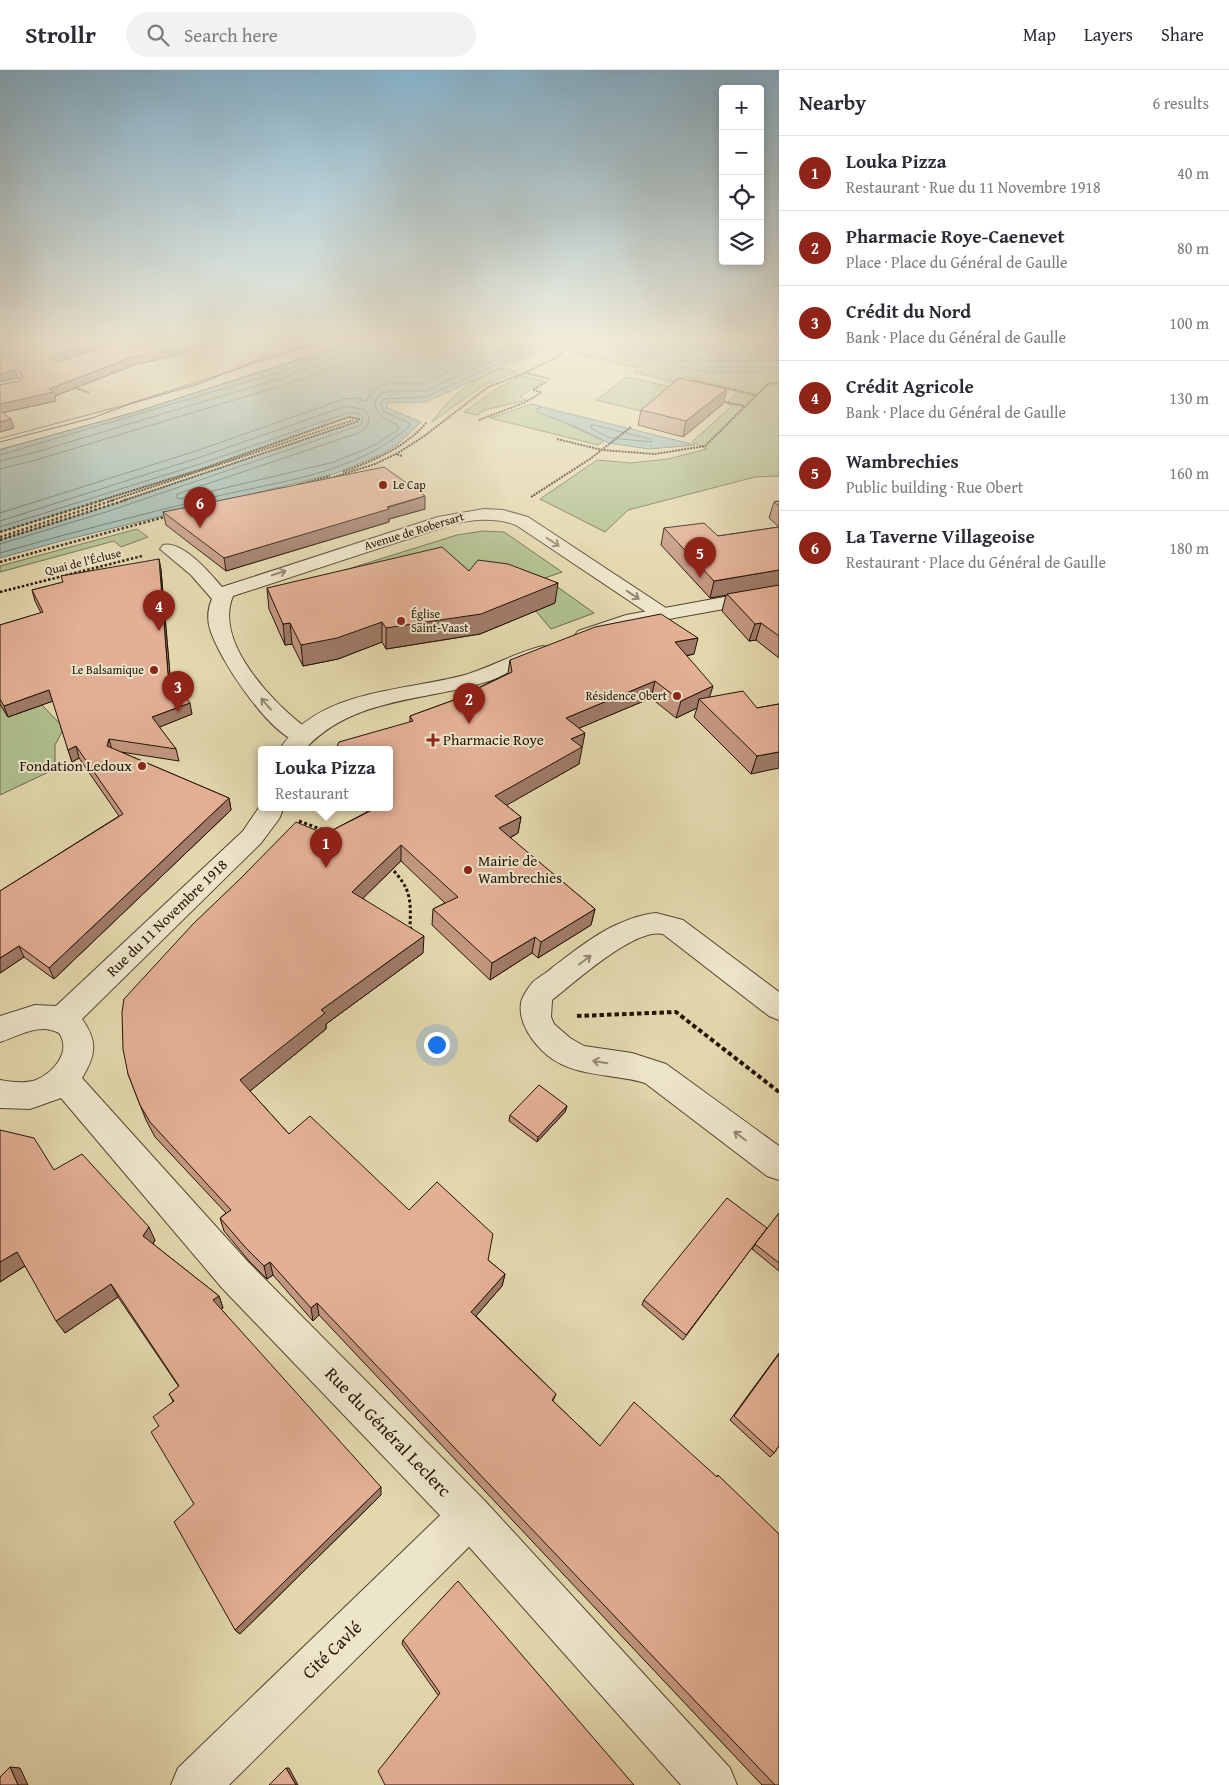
<!DOCTYPE html>
<meta charset="utf-8">
<style>
body{margin:0;font-family:"Gentium Book Plus",serif;background:#f2f2f3;color:#2b2b33}
.controls{position:absolute;right:15px;top:15px;display:grid;overflow:hidden;border-radius:5px;box-shadow:0 2px 8px #0003}
.controls button{width:45px;height:45px;display:grid;place-items:center;padding:0;border:0;border-bottom:1px solid #e1e1e2;background:#fff;color:#2b2b33;font:25px sans-serif}
.you{position:absolute;left:436px;top:974px;width:18px;height:18px;margin:-12px;border:4px solid #fff;border-radius:50%;background:#1a73e8;box-shadow:0 0 0 8px #1a73e833}
.badge{display:grid;place-items:center;width:32px;height:32px;border-radius:50%;background:#8f2418;color:#fff;font-size:16px;font-weight:700}
.pin{position:absolute;translate:-50% -41px;filter:drop-shadow(0 1px 2px #0008)}
.pin::after{content:'';position:absolute;top:26px;width:18px;height:15px;background:inherit;clip-path:polygon(0 0,100% 0,50% 100%)}
.popup{position:absolute;left:258px;top:676px;width:135px;height:65px;box-sizing:border-box;display:grid;place-content:center;border-radius:5px;background:#fff;filter:drop-shadow(0 1px 4px #0005);font-size:16px;white-space:nowrap;color:#7c7c81}
.popup b{font-size:19px;color:#2b2b33}
.popup::after{content:'';position:absolute;left:50%;top:100%;margin-left:-10px;border:10px solid transparent;border-top-color:#fff}
.list{margin:0;padding:0;list-style:none}
h2{display:flex;justify-content:space-between;align-items:center;height:65px;margin:0;padding:0 20px;font-size:21px}
h2 small{font-size:16px;font-weight:400;color:#7c7c81}
.list li{display:grid;grid-template-columns:32px 1fr auto;gap:15px;align-items:center;box-sizing:border-box;height:75px;padding:0 20px;border-top:1px solid #e1e1e2}
.list b{display:block;font-size:19px;white-space:nowrap}
.list p{margin:0;font-size:16px;white-space:nowrap;color:#7c7c81}
.list em{font-size:16px;font-style:normal;color:#7c7c81}
.icon{flex:none;width:28px;height:28px;fill:none;stroke:currentColor;stroke-width:2;stroke-linecap:round;stroke-linejoin:round}
.map{position:relative;flex:none;width:779px;height:1715px;overflow:hidden}
header{display:flex;align-items:center;gap:30px;box-sizing:border-box;height:70px;padding:0 25px;background:#fff;border-bottom:1px solid #e1e1e2}
header strong{font-size:24px}
nav{display:flex;gap:28px;margin-inline-start:auto;font-size:18px}
.search{width:350px;height:45px;background:#f2f2f3;display:flex;align-items:center;gap:12px;box-sizing:border-box;padding:0 18px;border-radius:28px;color:#7c7c81;font-size:19px}
main{display:flex}
aside{flex:1;background:#fff}
.map>svg:first-child{display:block}
</style>
<header>
<strong>Strollr</strong>
<div class="search"><svg class="icon" aria-label="search" viewBox="0 0 24 24"><circle cx="10" cy="10" r="6"/><path d="M15 15l6 6"/></svg>Search here</div>
<nav><a>Map</a><a>Layers</a><a>Share</a></nav>
</header>
<main>
<div class="map">
<svg width="779" height="1715" viewBox="0 0 779 1715">
<rect width="100%" height="100%" fill="#e3d7ad"/>
<filter id="stains"><feTurbulence type="fractalNoise" baseFrequency=".004" numOctaves="4"/><feColorMatrix values="0 0 0 0 .2 0 0 0 0 .09 0 0 0 0 .02 0 0 0 .5 -.17"/></filter>
<radialGradient id="worn" r=".72"><stop offset=".6" stop-color="#630" stop-opacity="0"/><stop offset="1" stop-color="#630" stop-opacity=".3"/></radialGradient>
<!-- green -->
<path fill="#afbf8d" stroke="#6a6949" d="M571 271H598L594 273 596 276 709 302 779 301V406L755 407 628 440 605 462 540 429 597 390 631 393 668 389 707 379 692 372 732 336 727 333 739 320 685 307 678 313 634 302 638 298 574 283 582 275 566 276Z
M502 298 517 302 484 315 432 352C452 324 470 311 502 298Z
M521 306 543 311 520 327 527 330 485 340 477 345 464 342 498 318Z
M627 307 671 317 641 341 596 330Z
M532 334 542 337 536 339 604 371 598 375 490 348Z
M137 459 148 467 121 477 114 471 0 502V496Z
M483 461 504 462 562 502 545 508 594 543 551 559 513 514 268 524 457 465Z
M0 634 8 647 42 635 64 658 55 675V699L0 725Z"/>
<!-- water -->
<path fill="#97b8b2" stroke="#69766d" d="M349 271H571L566 276 550 278 496 300 426 332 387 333V338L421 352 398 374 380 385 337 403 61 471 0 488V470L105 437 356 352 359 349 349 347 202 399 0 462V380L279 297Z
M598 271H779V301L717 303 701 301 596 276 594 273Z
M542 337 695 375 649 379 609 373 574 356 537 342 536 339Z"/>
<g fill="none" stroke-linecap="round" stroke-linejoin="round">
<!-- shore -->
<path stroke="#5e665c" stroke-width="1" d="M599 271 710 297H779
M622 271 711 291 779 290
M655 271 718 284 779 283
M594 355 650 369 652 372 611 368 592 359 591 356Z
M0 385 280 302 344 278 348 271
M0 391 33 383 282 308 348 283 353 278 354 271
M0 399 36 390 284 315 352 290 360 281 362 271
M0 443 196 381 344 329 355 328 366 331 372 321 380 316 391 313H423L518 271
M0 451 198 388 346 336 364 340C373 348 369 355 361 362L177 424 176 427 179 429 334 392 375 375 399 359 398 355C386 350 375 346 375 331L380 324 390 321H424L538 271
M0 457 200 394 348 343H358L363 347 362 353 358 356 106 442 0 474
M0 483C69 463 139 445 209 428 279 411 354 405 410 356L409 353 383 341 381 334 384 329 426 327 500 293 548 274 563 271"/>
<defs>
<path id="minor" d="M326 271H346L344 274 137 341 0 379V369L127 335Z
M484 439 503 440 528 447 669 540 672 544 669 548 662 550 655 548 516 455C494 447 472 449 450 455L233 526C213 573 275 635 310 661L313 666 310 671C305 672 301 674 295 671 266 659 219 589 210 559 207 549 208 538 212 529L191 505 160 479 163 475C182 470 210 503 222 517L438 447Z
M656 843 683 850 779 922V950L769 946 663 864C635 857 574 913 552 930L551 947 554 954 570 968 584 976 632 983 666 994 779 1076V1110L767 1106 645 1013C613 1003 575 1008 547 985 533 973 518 953 521 933 522 927 528 918 532 913 538 907 547 903 553 897 573 882 594 865 616 855 629 849 643 844 656 843Z
M470 1425 485 1431 491 1446 485 1461 229 1715H171L178 1698 455 1431Z"/>
<path id="tertiary" d="M779 517V529L630 556 585 571 578 569 575 565 578 561 626 545Z
M543 576 550 578 553 582 550 586C525 598 499 609 472 616 413 631 349 631 305 679H280C320 618 405 622 468 604 493 596 517 582 543 576Z
M262 733V737H284L279 749 261 773 82 949C98 971 96 985 82 1008L248 1192 485 1431 730 1698 737 1715H681L455 1461 222 1218 61 1028 30 1039 0 1038V1010C11 1012 25 1014 36 1010 53 1003 72 982 59 963 39 952 19 966 0 972V946L35 935 56 936 243 761Z"/>
</defs>
<!-- minor casing -->
<use href="#minor" stroke="#54442f" stroke-width="2"/>
<!-- tertiary casing -->
<use href="#tertiary" stroke="#54442f" stroke-width="2"/>
<!-- path-far3 -->
<path stroke="#241305" stroke-width="2" stroke-dasharray="2 1" stroke-linecap="butt" d="M525 303 550 309
M693 311 756 325
M73 317 90 323
M541 322 533 320 547 311
M725 332 744 336
M479 350 526 332 542 322
M557 369 602 380 655 384 705 376 769 313 779 314
M402 386 396 384 423 367 488 317 525 303 555 288 580 271
M343 402C374 390 405 378 427 352
M328 409 375 394 396 384
M297 415 330 406
M531 427 590 389 631 357
M99 431 202 399 349 347 359 349 356 352 122 431
M110 431 353 350"/>
<!-- path-far2 -->
<path stroke="#241305" stroke-width="2.5" stroke-dasharray="2.5 2" stroke-linecap="butt" d="M0 462 103 430
M0 467 114 430
M0 470 126 430
M0 492 168 446
M0 522 142 486"/>
<!-- path-far1 -->
<path stroke="#241305" stroke-width="3" stroke-dasharray="3 2.5" stroke-linecap="butt" d="M299 751 331 763
M390 797C411 818 411 829 410 857L412 861"/>
<!-- path -->
<path stroke="#241305" stroke-width="4" stroke-dasharray="4.5 3" stroke-linecap="butt" d="M577 946 676 942 779 1022"/>
<!-- minor -->
<use href="#minor" fill="#ede5ca" fill-rule="evenodd"/>
<!-- tertiary -->
<use href="#tertiary" fill="#ede5ca" fill-rule="evenodd"/>
<!-- tram -->
<path stroke="#241305" stroke-width="1" d="M0 372 92 348 130 334 198 314 266 287 330 271"/>
</g>
<!-- wall -->
<path fill="#c39780" stroke="#241305" d="M0 271H121L108 273 75 286 125 271H210L169 287 134 295 55 326 56 331 2 343 14 358 0 362V315L20 311 21 309 17 308 0 312Z
M212 271H238L228 275Z
M723 334 683 367 638 355 641 340Z
M779 431V457L769 448 774 432Z
M425 439 389 449V452L226 501 166 455 163 442Z
M779 457V588L756 570 749 571 722 541 726 525 710 528 661 475 664 458 718 466Z
M159 489 161 500 170 606 192 644 159 657 176 679 179 691 121 682 229 728 231 740 54 909 24 887 0 903V821L119 746 79 688 72 692 53 631 8 647 0 634V555L41 543 35 531 32 520Z
M469 501 555 533 480 564 386 579 382 572 338 589 303 596 292 574 285 575 269 539 267 518Z
M694 584 686 586 709 627 757 638 779 634 751 704 694 647 697 638 676 648 651 628 579 658V694L506 735 521 747 518 763 510 768 595 839 591 855 538 888 532 883 490 910 432 855 433 839 445 833 401 791 363 828 423 883 326 954V959L250 1021 289 1064 488 1190 505 1204 502 1216 476 1246 556 1324 553 1331 600 1376 717 1407 718 1405 779 1715H762L319 1245 313 1251 273 1205 267 1209 249 1191 224 1161 220 1148 226 1143 155 1067 146 1050 128 1004 325 764 367 742 361 737H390L410 652V646L454 630 508 603 510 590Z
M567 1036 565 1042 537 1072 509 1051 510 1045Z
M0 1060 54 1100 155 1170 153 1174 219 1226 223 1238 221 1239 381 1425 240 1564 235 1560 194 1434 159 1356 173 1331 169 1324 179 1317 118 1227 65 1263 25 1196 0 1212Z
M779 1143V1201L752 1179Z
M763 1163 683 1270 642 1235 644 1230Z
M779 1283V1376L774 1383 770 1387 730 1350Z
M403 1570 634 1715 438 1625 402 1574Z"/>
<!-- shaded-wall -->
<path fill="#9f7b68" stroke="#241305" d="M92 271H121L108 273 54 294 51 288 52 286Z
M189 271H210L169 287 134 295 55 326 56 331 0 343V334L49 319 132 287Z
M227 271H238L228 275Z
M15 300 17 308 0 312V304Z
M727 319 723 334 683 367 686 351Z
M11 349 14 358 0 362V352Z
M425 426V439L389 449V452L226 501 224 488Z
M159 489 161 500 171 616 168 604Z
M779 500V516L710 528 714 511Z
M558 513 555 533 480 564 386 579V558Z
M382 552V572L338 589 303 596 301 575Z
M290 553 292 574 285 575 283 554Z
M761 553 756 570 749 571 755 554Z
M698 568 694 584 670 589 675 572Z
M655 611 651 628 563 665 566 648Z
M713 616 708 632 699 629 697 638 676 648 681 631Z
M49 620 53 631 8 647 4 636Z
M190 633 192 644 155 659 152 647Z
M585 663 579 694 493 743 495 726 571 669Z
M109 669 112 680 107 676Z
M76 676 79 688 72 692 68 680Z
M779 682V698L751 704 757 686Z
M229 728 231 740 54 909 49 898Z
M521 747 518 763 497 775 499 758Z
M401 775V791L353 838 352 822Z
M595 839 591 855 538 888 541 872Z
M424 866 423 883 326 954V959L244 1026 240 1010 321 940Z
M535 867 532 883 490 910 492 893Z
M19 876 24 887 0 903V888Z
M567 1036 565 1042 537 1072 538 1067Z
M149 1157 155 1170 149 1180 143 1166Z
M17 1182 26 1195 0 1212V1192Z
M270 1192 273 1205 267 1209 264 1196Z
M505 1204 502 1216 469 1254 471 1242Z
M111 1214 118 1227 65 1263 56 1251Z
M219 1226 223 1238 217 1242 213 1230Z
M317 1233 319 1245 313 1251 311 1238Z
M381 1417V1425L240 1564 235 1560Z
M10 1697 20 1698 28 1715H18Z
M286 1698H289L298 1715H296Z"/>
<!-- building -->
<path fill="#e3b095" stroke="#241305" d="M0 271H92L52 286 51 288 57 292 113 273 125 271H189L168 279 132 287 49 319 54 322 0 334V315L20 311 23 307 21 302 15 300 0 304Z
M679 308 727 319 686 351 641 340Z
M0 341 11 349 0 352Z
M384 397 425 426 387 437 389 439 224 488 163 442Z
M779 431V436L774 432Z
M704 453 718 466 779 457V500L714 511 664 458Z
M442 477 469 501 478 490 508 494 558 513 481 544 386 558 382 552 337 568 301 575 290 553 283 554 267 518Z
M159 489 168 604 190 633 152 647 176 679 109 669 107 676 229 728 49 898 19 876 0 888V821L123 744 76 676 68 680 49 620 4 636 0 629V555L43 542 32 520 63 512 61 506Z
M779 515V566L761 553 755 554 727 524Z
M661 544 698 568 675 572 713 616 681 631 655 611 566 648 585 663 571 669 582 677 495 726 521 747 499 758 595 839 541 872 535 867 492 893 433 839 458 827 401 775 352 822 424 866 321 940 325 943 240 1010 289 1064 310 1046 409 1140 437 1112 493 1164 488 1190 505 1204 471 1242 556 1324 552 1330 600 1376 634 1332 717 1407 718 1405 779 1464V1715H775L317 1233 311 1238 270 1192 264 1196 246 1178 220 1148 231 1140 150 1052 140 1035 128 1004 123 979 122 942 124 929 193 854 241 808 296 752 325 764 378 737H390V679H336L339 672 413 651 410 646 454 630 512 602 510 590 595 557Z
M743 621 757 638 779 634V682L757 686 699 629Z
M539 1015 567 1036 538 1067 510 1045Z
M0 1060 34 1068 54 1100 82 1084 149 1157 143 1166 219 1226 213 1230 381 1417 235 1560 174 1452 194 1434 151 1362 159 1356 153 1347 174 1331 169 1324 179 1316 111 1214 56 1251 17 1182 0 1192Z
M727 1128 767 1158 686 1265 644 1230Z
M779 1143V1193L755 1174Z
M779 1284V1376L774 1383 734 1346Z
M458 1511 634 1715H385L378 1701 440 1623 403 1570Z
M10 1697 18 1715H0V1707Z
M286 1698 296 1715H269Z"/>
<!-- one-way arrows -->
<defs><path id="oneway-shaft" d="M-6 0H5M1.5-3L5.5 0L1.5 3" fill="none" stroke-width="1.6" stroke-linecap="round" stroke-linejoin="round" transform="scale(1.25)"/></defs>
<g stroke="#938671">
<use href="#oneway-shaft" transform="translate(553 472) rotate(34)"/>
<use href="#oneway-shaft" transform="translate(279 503) rotate(-18)"/>
<use href="#oneway-shaft" transform="translate(633 525) rotate(33)"/>
<use href="#oneway-shaft" transform="translate(266 634) rotate(-131)"/>
<use href="#oneway-shaft" transform="translate(585 890) rotate(-37)"/>
<use href="#oneway-shaft" transform="translate(600 992) rotate(-170)"/>
<use href="#oneway-shaft" transform="translate(740 1066) rotate(-143)"/>
</g>
<!-- sky -->
<linearGradient id="sky" x2="0" y2="1"><stop stop-color="#87b6d2"/><stop offset="0.53" stop-color="#f2edda"/><stop offset="1" stop-color="#f2edda" stop-opacity="0"/></linearGradient>
<rect width="779" height="511" fill="url(#sky)"/>
<!-- markers -->
<g fill="#8f2418" stroke="#ede5ca" stroke-width="2">
<circle cx="383" cy="415" r="5"/>
<circle cx="401" cy="551" r="5"/>
<circle cx="154" cy="600" r="5"/>
<circle cx="677" cy="626" r="5"/>
<path d="M430.5 662.5h5v5h5v5h-5v5h-5v-5h-5v-5h5z"/>
<circle cx="142" cy="696" r="5"/>
<circle cx="468" cy="800" r="5"/>
</g>
<g text-anchor="middle" stroke-width="4" stroke-linejoin="round" paint-order="stroke">
<!-- far-poi labels -->
<g font-size="12" fill="#241305" stroke="#ede5ca" text-anchor="start">
<text x="393" y="419">Le Cap</text>
<text x="411" y="548">Église<tspan x="411" dy="14">Saint-Vaast</tspan></text>
<text x="144" y="604" text-anchor="end">Le Balsamique</text>
<text x="667" y="630" text-anchor="end">Résidence Obert</text>
</g>
<!-- far-street labels -->
<g font-size="12" fill="#241305" stroke="#ede5ca">
<text transform="translate(414 461) rotate(-17)" y="4">Avenue de Robersart</text>
<text transform="translate(83 492) rotate(-14)" y="4">Quai de l'Écluse</text>
</g>
<!-- poi labels -->
<g font-size="15" fill="#241305" stroke="#ede5ca" text-anchor="start">
<text x="443" y="675">Pharmacie Roye</text>
<text x="132" y="701" text-anchor="end">Fondation Ledoux</text>
<text x="478" y="796">Mairie de<tspan x="478" dy="17">Wambrechies</tspan></text>
</g>
<!-- street labels -->
<g font-size="15" fill="#241305" stroke="#ede5ca">
<text transform="translate(167 848) rotate(-44)" y="5">Rue du 11 Novembre 1918</text>
</g>
<!-- near-street labels -->
<g font-size="18" fill="#241305" stroke="#ede5ca">
<text transform="translate(388 1362) rotate(46)" y="6">Rue du Général Leclerc</text>
<text transform="translate(332 1580) rotate(-44)" y="6">Cité Cavlé</text>
</g>
</g>
<rect width="100%" height="100%" filter="url(#stains)"/>
<rect width="100%" height="100%" fill="url(#worn)"/>
</svg>
<div class="controls">
<button>+</button>
<button>−</button>
<button><svg class="icon" aria-label="locate" viewBox="0 0 24 24"><circle cx="12" cy="12" r="6"/><path d="M12 2v4M12 18v4M2 12h4M18 12h4"/></svg></button>
<button><svg class="icon" aria-label="layers" viewBox="0 0 24 24"><path d="M12 4l9 5-9 5-9-5zM3 14l9 5 9-5"/></svg></button>
</div>
<div class="you"></div>
<div class="pin badge" style="left:326px;top:798px">1</div>
<div class="popup"><b>Louka Pizza</b>Restaurant</div>
<div class="pin badge" style="left:469px;top:654px">2</div>
<div class="pin badge" style="left:178px;top:642px">3</div>
<div class="pin badge" style="left:159px;top:561px">4</div>
<div class="pin badge" style="left:700px;top:508px">5</div>
<div class="pin badge" style="left:200px;top:458px">6</div>
</div>
<aside>
<h2>Nearby<small>6 results</small></h2>
<ul class="list">
<li><span class="badge">1</span><div><b>Louka Pizza</b><p>Restaurant · Rue du 11 Novembre 1918</p></div><em>40 m</em></li>
<li><span class="badge">2</span><div><b>Pharmacie Roye-Caenevet</b><p>Place · Place du Général de Gaulle</p></div><em>80 m</em></li>
<li><span class="badge">3</span><div><b>Crédit du Nord</b><p>Bank · Place du Général de Gaulle</p></div><em>100 m</em></li>
<li><span class="badge">4</span><div><b>Crédit Agricole</b><p>Bank · Place du Général de Gaulle</p></div><em>130 m</em></li>
<li><span class="badge">5</span><div><b>Wambrechies</b><p>Public building · Rue Obert</p></div><em>160 m</em></li>
<li><span class="badge">6</span><div><b>La Taverne Villageoise</b><p>Restaurant · Place du Général de Gaulle</p></div><em>180 m</em></li>
</ul>
</aside>
</main>
